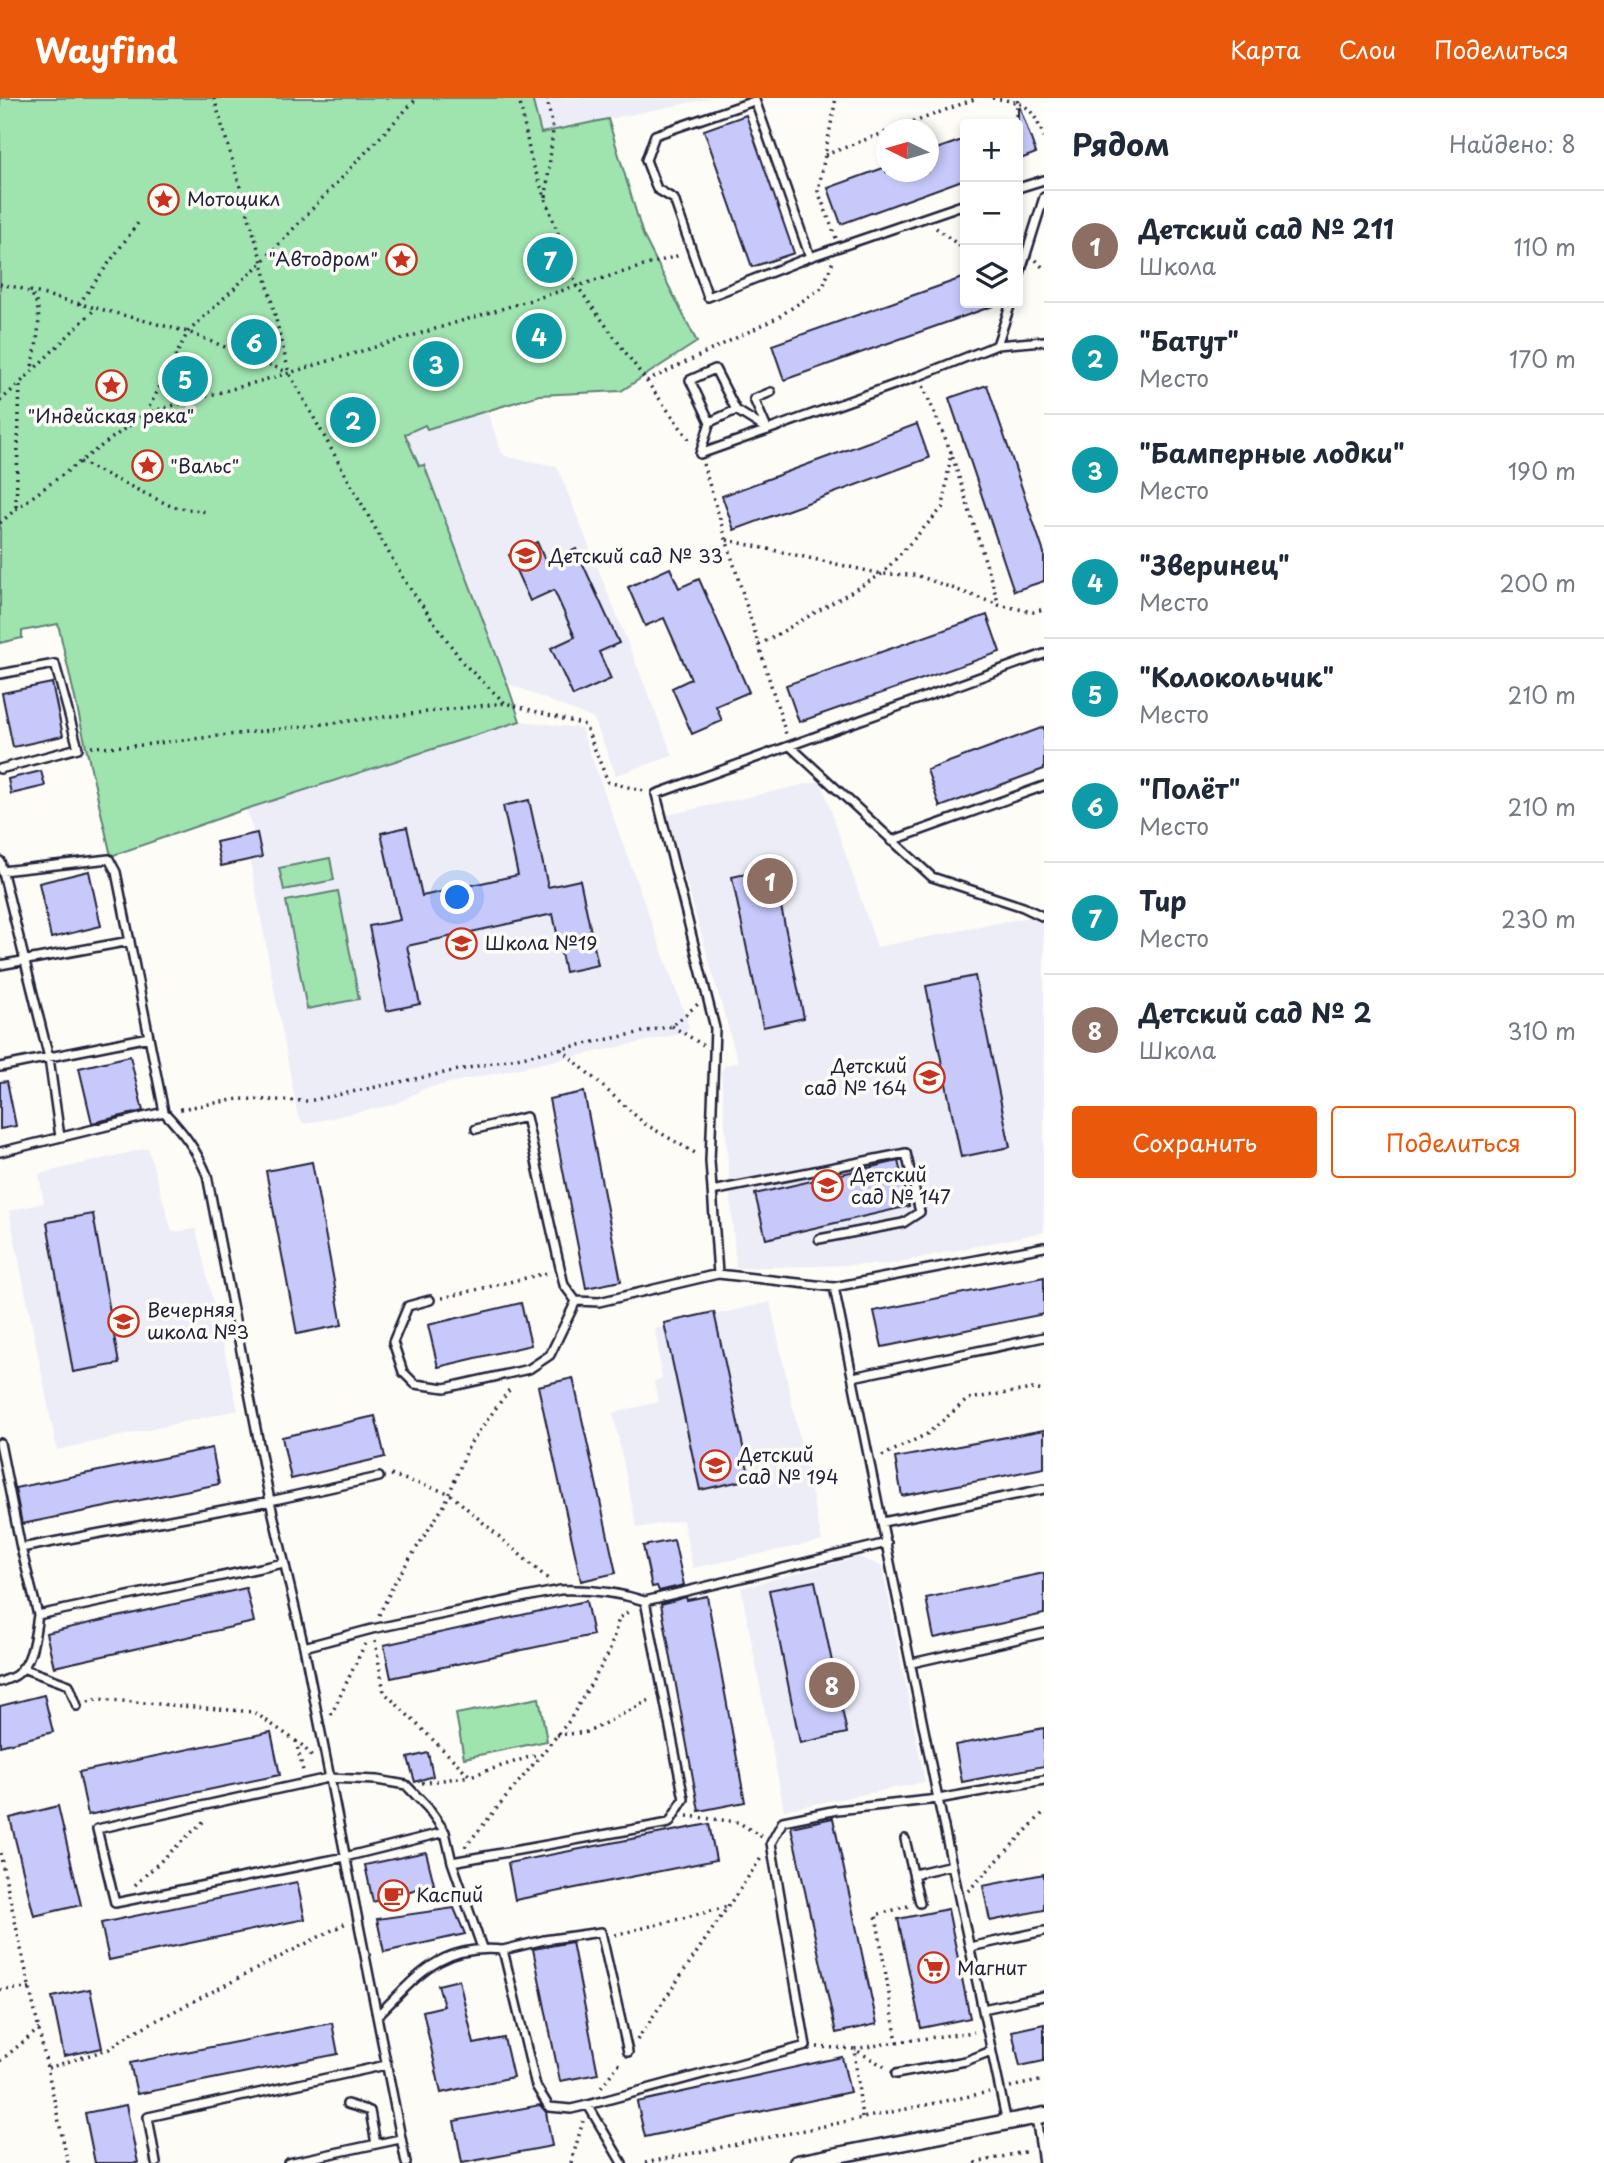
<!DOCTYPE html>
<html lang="ru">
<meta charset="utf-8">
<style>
body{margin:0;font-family:"Playpen Sans",sans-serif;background:#f2f2f3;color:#1f2937}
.controls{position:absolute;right:21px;top:21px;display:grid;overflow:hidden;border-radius:7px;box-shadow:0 4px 10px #0003}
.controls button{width:63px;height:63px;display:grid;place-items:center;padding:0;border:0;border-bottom:2px solid #e0e1e3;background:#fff;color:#1f2937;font:35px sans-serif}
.compass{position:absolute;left:876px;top:21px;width:63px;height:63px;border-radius:50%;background:#fff;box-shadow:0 4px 10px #0003;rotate:275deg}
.you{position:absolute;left:458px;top:800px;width:24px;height:24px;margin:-18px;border:5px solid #fff;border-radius:50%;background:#1a73e8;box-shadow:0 0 0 10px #1a73e833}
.badge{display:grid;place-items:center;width:46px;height:46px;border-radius:50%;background:#ea580c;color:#fff;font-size:23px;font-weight:700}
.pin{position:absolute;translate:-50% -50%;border:4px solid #fff;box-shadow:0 2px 7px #0006}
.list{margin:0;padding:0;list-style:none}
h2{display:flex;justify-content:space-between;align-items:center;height:91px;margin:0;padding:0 28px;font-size:30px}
h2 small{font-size:23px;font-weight:400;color:#747a83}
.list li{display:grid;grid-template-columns:46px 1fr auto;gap:21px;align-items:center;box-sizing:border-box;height:112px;padding:0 28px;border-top:2px solid #e0e1e3}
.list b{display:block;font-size:26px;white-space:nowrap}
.list p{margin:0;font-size:23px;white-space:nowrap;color:#747a83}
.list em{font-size:23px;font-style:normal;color:#747a83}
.actions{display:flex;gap:14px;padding:21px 28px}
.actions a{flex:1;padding:16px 0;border:2px solid #ea580c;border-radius:7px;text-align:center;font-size:24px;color:#ea580c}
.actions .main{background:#ea580c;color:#fff}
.icon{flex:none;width:38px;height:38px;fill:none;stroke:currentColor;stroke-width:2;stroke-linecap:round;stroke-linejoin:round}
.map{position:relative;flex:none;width:1044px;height:2065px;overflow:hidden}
header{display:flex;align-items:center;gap:42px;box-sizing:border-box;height:98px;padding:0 35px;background:#ea580c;color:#fff}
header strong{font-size:33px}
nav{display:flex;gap:38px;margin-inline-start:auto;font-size:24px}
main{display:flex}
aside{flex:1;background:#fff}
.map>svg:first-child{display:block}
</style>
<header>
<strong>Wayfind</strong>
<nav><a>Карта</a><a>Слои</a><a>Поделиться</a></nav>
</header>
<main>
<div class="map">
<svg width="1044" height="2065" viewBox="0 0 1044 2065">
<rect width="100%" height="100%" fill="#fdfcf7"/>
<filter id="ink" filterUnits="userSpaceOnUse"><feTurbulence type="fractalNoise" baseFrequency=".0143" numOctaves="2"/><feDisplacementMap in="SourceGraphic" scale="14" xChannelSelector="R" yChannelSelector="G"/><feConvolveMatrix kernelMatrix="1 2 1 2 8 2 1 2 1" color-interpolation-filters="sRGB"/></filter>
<g filter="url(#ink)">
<!-- built -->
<path fill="#ededf8" d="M532 0H713L541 35Z
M487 312 501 354 507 359 557 368 673 658 616 677 594 621 507 585 424 368 419 369 405 336 425 327 427 331Z
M520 623 581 630 689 928 685 935 426 990 395 1006 304 1026 298 1018 250 762 262 759 246 711Z
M821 683 877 849 1029 819 1044 826V1134L890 1166 736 1170 721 974 725 967 738 964 667 717Z
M148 1050 172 1134 196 1131 238 1312 57 1352 9 1113 44 1105 39 1076Z
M770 1204 822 1443 693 1470 683 1422 637 1430 613 1315 658 1304 654 1283 662 1280 655 1231Z
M858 1459 882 1468 925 1684 784 1712 741 1490Z"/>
<!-- green -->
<path fill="#9fe3af" stroke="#608275" stroke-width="2" d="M0 0H532L541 35 608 21 643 137 697 244 621 293 539 297 427 331 425 327 405 336 419 368 424 367 507 585 520 623 246 711 111 758 58 526 22 533V540L0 545Z
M330 760 334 782 284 792 279 770Z
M338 793 359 901 307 911 286 803Z
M539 1600 547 1643 464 1660 456 1616Z"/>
<!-- building -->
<path fill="#c7c9fb" stroke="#22223b" stroke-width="2" d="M1020 10 1036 55 1018 62V11Z
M746 17 794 155 752 169 704 32Z
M965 41V81L841 126 828 90 886 69V74H928V54Z
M965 179V205H996V207L784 282 772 247Z
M987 287 1044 455V483L1014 493 949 300Z
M917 326 929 360 734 432 722 398Z
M537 444 546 465 576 451 619 545 599 554 611 581 573 598 551 550 575 539 554 492 530 503 509 457Z
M670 470 679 490 699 481 749 594 716 608 722 623 692 636 672 590 691 581 664 520 645 528 628 489Z
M987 517 1000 554 799 624 786 587Z
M52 585 63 638 13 649 2 595Z
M1044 629V671L940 709 927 672Z
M41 673 45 688 11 696 8 681Z
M529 702 548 789 580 782 598 867 565 874 553 816 407 848 420 906 386 913 369 828 400 822 381 735 407 729 422 798 518 777 503 708Z
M257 735 262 759 221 768 216 744Z
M773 770 804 920 763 929 732 779Z
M89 773 101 828 51 840 39 785Z
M975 878 1010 1049 961 1059 926 888Z
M130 958 143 1013 92 1025 79 970Z
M7 983 16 1028 0 1031V984Z
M584 994 621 1183 586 1190 549 1001Z
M898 1063 909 1108 766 1141 755 1096Z
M312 1064 342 1227 297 1236 266 1073Z
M93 1116 119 1266 73 1274 47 1124Z
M1044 1179V1216L882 1249 874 1213Z
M521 1205 531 1247 438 1269 428 1227Z
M714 1214 750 1381 700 1392 664 1225Z
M573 1280 616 1475 581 1483 538 1288Z
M375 1318 385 1359 291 1381 282 1339Z
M1044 1332V1370L902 1398 895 1360Z
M212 1350 219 1386 22 1426 15 1390Z
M674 1442 684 1487 659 1493 657 1488 652 1489 643 1448Z
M1044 1475V1516L934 1540 926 1500Z
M815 1483 847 1635 800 1645 769 1492Z
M246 1490 254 1524 54 1569 46 1535Z
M707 1498 745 1704 699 1713 661 1506 686 1499 687 1502Z
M586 1503 593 1537 391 1580 384 1547Z
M44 1597 53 1634 0 1648V1608Z
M1044 1630V1668L962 1684 955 1647Z
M271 1634 280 1677 88 1717 79 1674Z
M428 1655 433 1678 415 1684 408 1660Z
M58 1708 81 1807 34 1818 10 1720Z
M833 1720 877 1926 836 1935 791 1729Z
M709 1726 716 1762 515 1802 508 1765Z
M426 1754 434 1786 373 1804 365 1767Z
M1044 1776V1812L990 1823 983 1788Z
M297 1784 305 1821 109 1862 101 1825Z
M454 1810 465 1836 384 1854 377 1821Z
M948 1811 970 1920 921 1930 898 1821Z
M572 1844 598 1976 560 1983 533 1851Z
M459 1882 474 1946 504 1940 513 1979 441 1995 423 1913 444 1908 438 1887Z
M90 1891 102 1950 64 1958 52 1899Z
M332 1925 338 1956 137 1996 130 1965Z
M1044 1926V1963L1020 1968 1012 1933Z
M842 1959 850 1994 645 2039 637 2004Z
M126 2007 138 2065H95L85 2015Z
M540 2007 546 2014 552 2048 462 2065 454 2023Z"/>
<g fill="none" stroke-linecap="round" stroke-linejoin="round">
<defs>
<path id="lane" d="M755 2 810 159
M754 3 655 37 646 62 657 91 674 101 708 199 810 159 965 106
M1018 90 1044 82
M1018 182 1044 99
M997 247 1044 243
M710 324 690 282 715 271 736 312
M767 331 754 301 771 294
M700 356 919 278 997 247 1011 205
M700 356 710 324 736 312 768 332
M0 576 55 566 78 650 0 671
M791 649 932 779 1023 809 1044 819
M891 743 1044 688
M0 763 49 960 60 1039
M2 773 109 761 116 774 164 1014C183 1034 196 1051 207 1077L270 1403 304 1549 406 2065
M0 867 130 843
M0 969 149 939
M476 1031 526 1019 564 1187 576 1203 599 1204 718 1176 834 1189
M0 1054 164 1014
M712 1093 906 1055 920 1114 903 1125 819 1141
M718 1176 710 1063 715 930 656 696 1044 556
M430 1202 408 1208 393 1244 403 1274 415 1286 445 1290 529 1271 550 1257 576 1203
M853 1279 1044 1239
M0 1345 21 1450
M883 1424 1044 1391
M284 1465 38 1517 21 1450 270 1403 379 1379
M645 1503 887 1445
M304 1549 372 1531 560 1492C591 1491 616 1494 645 1503L684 1701 669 1725 452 1764
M912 1565 1044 1535
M22 1570 69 1587 77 1608
M0 1584C5 1582 12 1580 16 1577 33 1566 35 1535 38 1517
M445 1734 345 1759 115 1805 97 1731 328 1680 377 1682 406 1687 428 1710 445 1734 452 1764 482 1850
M905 1741 920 1805
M914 1776 952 1767
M970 1849 1044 1833
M983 1911 1044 1898
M377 1918C419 1877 440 1846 503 1852
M628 1954 601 1834 544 1842 503 1852 536 1988 549 2009 571 2011 588 2007 806 1948 771 1745 783 1723 837 1712 938 1701 1044 1682
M896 1976 966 1963 991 1953
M347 2006 370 2013 376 2046
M588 2007 622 2065
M1036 2019 1043 2065
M1007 2025 938 1701 834 1189 1044 1149
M156 2065 148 2019 386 1967
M288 2065 400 2041"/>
<path id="street" d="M797 2065 1044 2017"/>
</defs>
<!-- lane casing -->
<use href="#lane" stroke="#22223b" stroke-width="12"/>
<!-- street casing -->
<use href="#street" stroke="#22223b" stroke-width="19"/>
<!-- path -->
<path stroke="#22223b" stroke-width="3.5" stroke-dasharray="2 5" stroke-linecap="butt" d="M214 0 262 164 289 275 404 482 464 566 505 605
M519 0 531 61 577 188 691 344
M992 0C1027 5 1031 7 1044 39
M1016 18 1018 0
M893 32 977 0
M825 57 886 34
M546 99 553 32 547 0
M936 130 965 152
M836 140 818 93 836 0
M1036 162 1044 171
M0 186C8 188 20 189 27 193 48 204 35 255 31 273
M30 193 96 210
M79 206 138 125
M647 283 777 220 823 189 833 163
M923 288 951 354 999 507
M0 303 20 285
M146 315 188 234 262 164 417 0
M80 364 173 409 207 414
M703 366 786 636
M16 409 20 285 96 210 188 234 287 274
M0 425 16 411 146 315 289 275 680 157
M727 442 882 476 916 477 999 507 1033 514 1044 511
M759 547 882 476 943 409 951 354
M91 649 133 648 505 605 585 627 608 684 644 693
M672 928 703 947
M561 951 645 1026 697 1056
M180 1011 239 1001 308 1003 672 928 698 906
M442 1200 551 1174
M882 1358 927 1336 968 1301 1033 1291 1044 1293
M391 1377 449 1395 548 1481
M379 1517 396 1482 445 1406 469 1347 512 1288
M375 1543 384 1594 470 1678 539 1656
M88 1604 98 1601 254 1614 303 1648 312 1659
M331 1617 365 1546
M557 1637 588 1634 652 1601
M296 1643 303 1673
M422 1685 470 1678
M687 1718 738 1724 762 1739
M465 1749 569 1623 609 1555 619 1520 631 1512
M0 1755 68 2065
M135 1787 206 1721
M968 1793 1044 1714
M615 1837 727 1809
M0 1892 30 1890
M637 1942 761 1760
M897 1944 974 1934
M817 1949 854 1951 885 1969
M0 1963 39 1931
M48 1970 109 1951 130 1936 346 1825
M601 1989 622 1962
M1010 1989 1044 1982
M862 2020 854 1951 897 1944 876 1817 908 1808
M571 2065 583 2023
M645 2065 989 1994
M975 2065 1028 2053"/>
<!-- lane -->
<use href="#lane" stroke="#fdfcf7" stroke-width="7"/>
<!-- street -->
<use href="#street" stroke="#fdfcf7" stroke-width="14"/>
</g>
</g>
<!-- icons -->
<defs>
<symbol id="sight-ring" viewBox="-11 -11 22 22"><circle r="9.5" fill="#fdfcf7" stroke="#c8321e" stroke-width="1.5"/><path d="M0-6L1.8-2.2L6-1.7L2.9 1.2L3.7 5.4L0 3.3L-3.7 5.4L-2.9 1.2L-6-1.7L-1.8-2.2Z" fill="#c8321e"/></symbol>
<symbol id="school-ring" viewBox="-11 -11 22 22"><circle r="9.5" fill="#fdfcf7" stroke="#c8321e" stroke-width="1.5"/><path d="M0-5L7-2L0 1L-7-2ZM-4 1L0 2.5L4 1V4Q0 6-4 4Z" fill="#c8321e"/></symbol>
<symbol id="cafe-ring" viewBox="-11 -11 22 22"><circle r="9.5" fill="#fdfcf7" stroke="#c8321e" stroke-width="1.5"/><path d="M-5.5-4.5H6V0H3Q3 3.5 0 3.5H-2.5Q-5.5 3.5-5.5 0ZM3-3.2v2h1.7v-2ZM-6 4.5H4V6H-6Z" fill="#c8321e"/></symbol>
<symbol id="supermarket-ring" viewBox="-11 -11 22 22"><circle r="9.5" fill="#fdfcf7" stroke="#c8321e" stroke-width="1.5"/><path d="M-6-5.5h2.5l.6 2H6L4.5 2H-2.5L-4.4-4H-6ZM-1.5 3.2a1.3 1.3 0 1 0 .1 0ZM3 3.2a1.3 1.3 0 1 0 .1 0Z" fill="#c8321e"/></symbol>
</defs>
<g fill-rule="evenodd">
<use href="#sight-ring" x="146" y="84" width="35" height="35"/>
<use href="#sight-ring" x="384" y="144" width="35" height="35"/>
<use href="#sight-ring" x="94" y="270" width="35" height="35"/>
<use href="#sight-ring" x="130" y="350" width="35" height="35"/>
<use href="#school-ring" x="508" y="440" width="35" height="35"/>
<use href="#school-ring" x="444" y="828" width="35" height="35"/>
<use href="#school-ring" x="912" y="962" width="35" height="35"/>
<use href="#school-ring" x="810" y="1070" width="35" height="35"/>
<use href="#school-ring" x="106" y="1206" width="35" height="35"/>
<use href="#school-ring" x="698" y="1350" width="35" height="35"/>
<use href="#cafe-ring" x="376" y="1780" width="35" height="35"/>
<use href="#supermarket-ring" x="916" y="1852" width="35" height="35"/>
</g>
<g text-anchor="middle" stroke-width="7" stroke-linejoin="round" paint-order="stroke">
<!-- poi labels -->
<g font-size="19" fill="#22223b" stroke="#fdfcf7" text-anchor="start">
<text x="187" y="108">Мотоцикл</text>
<text x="378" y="168" text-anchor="end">"Автодром"</text>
<text x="111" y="325" text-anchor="middle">"Индейская река"</text>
<text x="170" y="375">"Вальс"</text>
<text x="549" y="465">Детский сад № 33</text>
<text x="485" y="852">Школа №19</text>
<text x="907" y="975" text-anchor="end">Детский<tspan x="907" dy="22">сад № 164</tspan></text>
<text x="851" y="1084">Детский<tspan x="851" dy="22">сад № 147</tspan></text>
<text x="147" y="1219">Вечерняя<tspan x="147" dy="22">школа №3</tspan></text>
<text x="738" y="1364">Детский<tspan x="738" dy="22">сад № 194</tspan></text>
<text x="416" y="1804">Каспий</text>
<text x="957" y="1877">Магнит</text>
</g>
</g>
</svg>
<div class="controls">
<button>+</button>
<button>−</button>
<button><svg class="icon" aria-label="layers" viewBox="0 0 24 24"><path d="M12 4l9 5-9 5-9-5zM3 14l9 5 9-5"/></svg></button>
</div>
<svg class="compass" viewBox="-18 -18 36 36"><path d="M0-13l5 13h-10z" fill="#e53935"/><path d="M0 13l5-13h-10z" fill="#747a83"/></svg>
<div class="you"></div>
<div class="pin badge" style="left:770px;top:783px;background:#8d6e63">1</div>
<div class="pin badge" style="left:353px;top:322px;background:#0f9aa8">2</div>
<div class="pin badge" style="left:436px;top:266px;background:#0f9aa8">3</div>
<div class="pin badge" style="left:539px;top:238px;background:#0f9aa8">4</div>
<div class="pin badge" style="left:185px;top:281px;background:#0f9aa8">5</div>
<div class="pin badge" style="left:254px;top:244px;background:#0f9aa8">6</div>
<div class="pin badge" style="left:550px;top:162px;background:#0f9aa8">7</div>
<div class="pin badge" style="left:832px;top:1587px;background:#8d6e63">8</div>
</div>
<aside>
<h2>Рядом<small>Найдено: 8</small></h2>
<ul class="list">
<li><span class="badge" style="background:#8d6e63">1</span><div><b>Детский сад № 211</b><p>Школа</p></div><em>110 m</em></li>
<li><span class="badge" style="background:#0f9aa8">2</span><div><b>&quot;Батут&quot;</b><p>Место</p></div><em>170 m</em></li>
<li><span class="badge" style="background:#0f9aa8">3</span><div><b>&quot;Бамперные лодки&quot;</b><p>Место</p></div><em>190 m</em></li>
<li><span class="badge" style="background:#0f9aa8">4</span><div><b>&quot;Зверинец&quot;</b><p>Место</p></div><em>200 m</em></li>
<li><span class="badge" style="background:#0f9aa8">5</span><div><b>&quot;Колокольчик&quot;</b><p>Место</p></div><em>210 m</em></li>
<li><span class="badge" style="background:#0f9aa8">6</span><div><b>&quot;Полёт&quot;</b><p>Место</p></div><em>210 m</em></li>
<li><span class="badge" style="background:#0f9aa8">7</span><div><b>Тир</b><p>Место</p></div><em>230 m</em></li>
<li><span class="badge" style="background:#8d6e63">8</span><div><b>Детский сад № 2</b><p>Школа</p></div><em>310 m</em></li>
</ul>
<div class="actions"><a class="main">Сохранить</a><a>Поделиться</a></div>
</aside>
</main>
